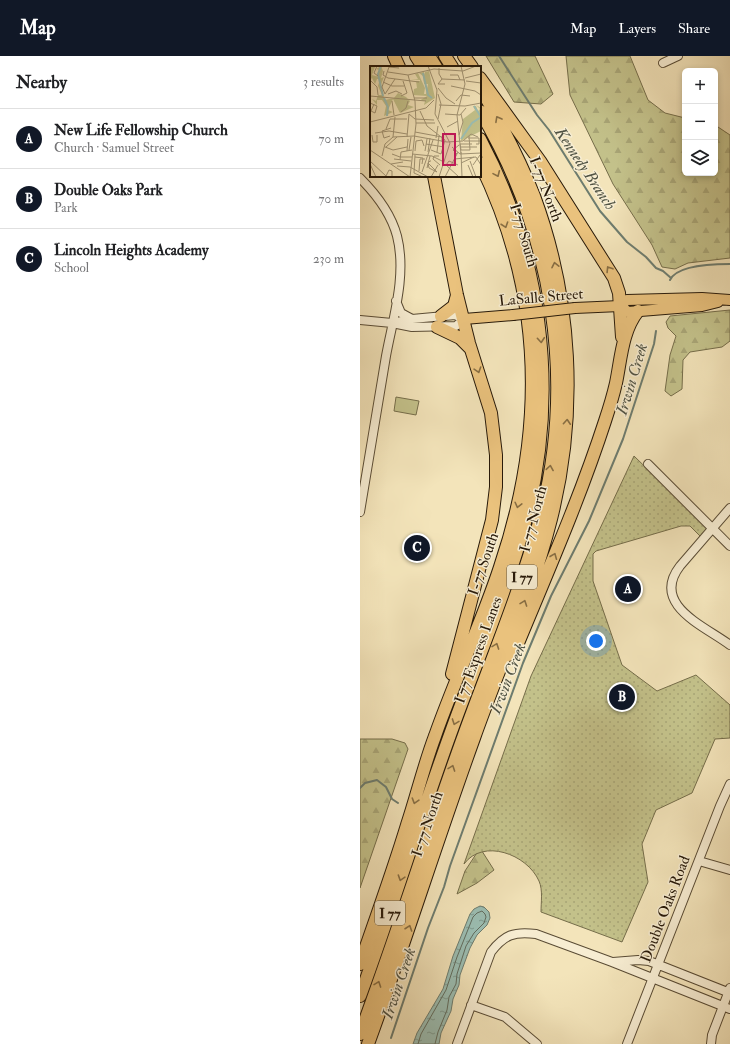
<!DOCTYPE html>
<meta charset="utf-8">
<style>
body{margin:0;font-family:"IM FELL Double Pica",serif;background:#f6f6f6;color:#202124}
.controls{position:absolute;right:12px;top:12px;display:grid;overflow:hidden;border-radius:6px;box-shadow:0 2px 6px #0003}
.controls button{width:36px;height:36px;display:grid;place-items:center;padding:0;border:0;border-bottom:1px solid #e0e0e0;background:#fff;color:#202124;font:20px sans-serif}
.you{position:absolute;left:236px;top:585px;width:14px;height:14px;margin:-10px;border:3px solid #fff;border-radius:50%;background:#1a73e8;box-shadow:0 0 0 6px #1a73e833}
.badge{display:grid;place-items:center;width:26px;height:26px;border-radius:50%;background:#111827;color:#fff;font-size:13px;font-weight:700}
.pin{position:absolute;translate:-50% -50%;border:2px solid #fff;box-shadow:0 1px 4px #0006}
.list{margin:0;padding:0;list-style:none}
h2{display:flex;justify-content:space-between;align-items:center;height:52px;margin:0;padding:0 16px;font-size:17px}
h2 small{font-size:13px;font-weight:400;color:#757577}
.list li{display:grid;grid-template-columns:26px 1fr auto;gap:12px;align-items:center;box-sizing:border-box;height:60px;padding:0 16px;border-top:1px solid #e0e0e0}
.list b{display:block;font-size:15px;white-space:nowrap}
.list p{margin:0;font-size:13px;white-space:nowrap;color:#757577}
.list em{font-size:13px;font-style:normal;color:#757577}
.icon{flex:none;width:22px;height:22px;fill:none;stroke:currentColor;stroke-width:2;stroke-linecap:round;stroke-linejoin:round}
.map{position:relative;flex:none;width:370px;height:988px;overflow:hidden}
header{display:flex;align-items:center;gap:24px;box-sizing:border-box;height:56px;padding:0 20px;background:#111827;color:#fff}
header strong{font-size:19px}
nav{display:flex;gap:22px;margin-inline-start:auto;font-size:14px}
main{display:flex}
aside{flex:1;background:#fff}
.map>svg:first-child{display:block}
</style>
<header>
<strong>Map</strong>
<nav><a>Map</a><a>Layers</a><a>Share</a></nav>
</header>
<main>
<aside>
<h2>Nearby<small>3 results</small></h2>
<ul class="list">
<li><span class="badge">A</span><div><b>New Life Fellowship Church</b><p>Church · Samuel Street</p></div><em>70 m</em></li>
<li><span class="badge">B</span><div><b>Double Oaks Park</b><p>Park</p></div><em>70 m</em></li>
<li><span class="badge">C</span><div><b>Lincoln Heights Academy</b><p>School</p></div><em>230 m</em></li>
</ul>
</aside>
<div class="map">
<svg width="370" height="988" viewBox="0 0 370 988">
<defs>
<pattern id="forest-firs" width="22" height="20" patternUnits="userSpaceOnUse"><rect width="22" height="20" fill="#c3c18a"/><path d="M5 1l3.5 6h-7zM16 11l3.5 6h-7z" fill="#a8a576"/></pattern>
<pattern id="park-dots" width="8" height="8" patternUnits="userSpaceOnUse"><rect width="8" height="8" fill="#c3c18a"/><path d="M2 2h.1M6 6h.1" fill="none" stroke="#a8a576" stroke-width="1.8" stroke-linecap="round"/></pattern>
<pattern id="water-ripples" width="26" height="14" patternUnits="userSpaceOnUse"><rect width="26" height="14" fill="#9bbeb3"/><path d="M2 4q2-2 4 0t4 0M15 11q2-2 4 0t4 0" fill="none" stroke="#7e9a90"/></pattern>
</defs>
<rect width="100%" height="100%" fill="#f3e4ba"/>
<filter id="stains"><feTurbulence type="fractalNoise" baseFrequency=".005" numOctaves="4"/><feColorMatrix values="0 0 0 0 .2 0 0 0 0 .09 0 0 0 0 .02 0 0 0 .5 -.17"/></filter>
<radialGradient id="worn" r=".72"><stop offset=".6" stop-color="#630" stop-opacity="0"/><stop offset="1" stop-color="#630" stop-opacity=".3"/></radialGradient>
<!-- forest -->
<path fill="url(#forest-firs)" stroke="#756d4a" d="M126 0H175L193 38 181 48 154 46Z
M206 0H270L288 44 305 57 325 62V117H355V69L370 79V202L328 207 315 213 302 211 292 189 253 128 210 39Z
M370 254V285L362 291 330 296 323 304 322 333 311 340 305 335 310 299 316 280 308 272 306 266 310 260Z
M0 683H32L45 687 48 693 0 832Z
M120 792 134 814 117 827 97 838 105 815Z"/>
<!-- park -->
<path fill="url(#park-dots)" stroke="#756d4a" d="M274 400 348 472 340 480 330 470H321L236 495 233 498V525L262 609 297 635 336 619 370 649V682L355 683 332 737 296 754 282 788 288 826 262 886 181 856C181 846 183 834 179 825 167 798 123 782 104 808L171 620Z"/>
<!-- pitch -->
<path fill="#c3c18a" stroke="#756d4a" d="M36 341 59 345 56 359 34 355Z"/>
<!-- water -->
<path fill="url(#water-ripples)" stroke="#6d7c6f" d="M120 850 124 851 129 856 130 862 127 869 117 879 110 892 100 919 99 929 93 943 91 955 81 977 79 988H53L57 977 83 933 93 900 110 858 114 853Z"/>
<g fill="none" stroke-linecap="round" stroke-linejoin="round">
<!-- shore -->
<path stroke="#616c5e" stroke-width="1" d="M58 988 61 978 86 934 97 901 113 861 117 857 122 855 125 858 126 861 124 867 114 877 106 890 97 918 96 928 89 941 87 954 78 976 75 988"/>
<!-- stream -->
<path stroke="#6d7c6f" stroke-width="2" d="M139 0 177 59 189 74 240 155 267 186 286 201 296 212 303 215 311 222
M310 224C317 209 355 208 370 208
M0 732 5 727 17 724 26 731 32 743 38 747
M31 982 68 872 84 831 90 810 163 607 191 540 229 465 263 383 294 288 296 275"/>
<defs>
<path id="minor" d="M303 7 318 0
M0 122C16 138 31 157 37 180 47 219 33 262 26 300 17 352 9 404 0 456
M36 245 41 257 52 263
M0 264 32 267 52 271 96 270 104 263 95 259 52 263 32 267
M288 408 370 490
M370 452 320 510C290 549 345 570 370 589
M339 805 370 814
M253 906 278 904 289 905 370 937
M111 949 145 961 177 988
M97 988 131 896C144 879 154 875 176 878L252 906 370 953
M267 988 360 750 370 728
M351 988 352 979 370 932"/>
<path id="major" d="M260 250 267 244 342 242 370 244
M260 250 268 256 342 250 358 246
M215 252 260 250
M104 263 153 259"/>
<path id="highway" d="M34 0 39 11
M56 0 63 11
M69 0 76 11
M85 0 92 11
M104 0 112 11
M120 22 180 105 254 222 259 237 262 281
M74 120 97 239 109 287 131 357 136 399V431L132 464 92 618
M81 260 94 250 97 239
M77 271 100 282 110 292
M149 599 156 592C187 517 220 442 245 365 249 353 253 340 256 327 261 303 262 275 278 255
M0 908C16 862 33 815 47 769 57 739 64 709 75 680 95 623 121 569 140 511 186 375 184 238 120 107
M0 940C32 853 59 764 91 676 117 604 148 533 167 459 199 332 181 198 120 83
M0 978C37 879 68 778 104 679 130 607 160 536 180 463 217 324 193 178 120 55
M8 988C45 887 77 784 114 682 140 609 172 538 191 463 218 356 212 243 174 140 159 102 140 66 120 31"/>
</defs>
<!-- minor casing -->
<use href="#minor" stroke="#5a4c35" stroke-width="10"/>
<!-- major casing -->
<use href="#major" stroke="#271909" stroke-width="12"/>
<!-- highway casing -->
<use href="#highway" stroke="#271909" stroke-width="14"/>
<!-- minor -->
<use href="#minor" stroke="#f7edd2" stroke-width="8"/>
<!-- major -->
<use href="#major" stroke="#eac27d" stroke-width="10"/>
<!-- highway -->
<use href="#highway" stroke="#eac27d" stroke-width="12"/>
<defs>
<path id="major-bridge" d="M153 259 215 252"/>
</defs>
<!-- major-bridge casing -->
<use href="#major-bridge" stroke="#271909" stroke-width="12" stroke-linecap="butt"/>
<!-- major-bridge -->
<use href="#major-bridge" stroke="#eac27d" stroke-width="10"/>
</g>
<!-- one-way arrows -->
<defs><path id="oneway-chevron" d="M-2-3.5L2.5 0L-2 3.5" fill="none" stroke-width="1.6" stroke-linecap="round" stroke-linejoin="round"/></defs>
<g stroke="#886e43">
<use href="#oneway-chevron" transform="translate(138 63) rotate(-119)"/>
<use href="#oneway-chevron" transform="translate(137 118) rotate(66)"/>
<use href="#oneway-chevron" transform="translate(145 169) rotate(71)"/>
<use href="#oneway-chevron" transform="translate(195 209) rotate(-102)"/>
<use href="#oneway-chevron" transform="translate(249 213) rotate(-122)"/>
<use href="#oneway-chevron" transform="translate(181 284) rotate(85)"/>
<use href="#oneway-chevron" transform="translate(118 314) rotate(72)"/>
<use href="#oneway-chevron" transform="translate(207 366) rotate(-86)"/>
<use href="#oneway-chevron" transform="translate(190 412) rotate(-81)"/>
<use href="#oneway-chevron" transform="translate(158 449) rotate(104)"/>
<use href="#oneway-chevron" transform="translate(194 500) rotate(-68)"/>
<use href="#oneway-chevron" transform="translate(164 547) rotate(-70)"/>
<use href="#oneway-chevron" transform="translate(136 590) rotate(-70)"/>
<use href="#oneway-chevron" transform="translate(95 666) rotate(110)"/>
<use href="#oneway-chevron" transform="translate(92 712) rotate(-70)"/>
<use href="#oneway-chevron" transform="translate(55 745) rotate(107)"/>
<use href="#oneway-chevron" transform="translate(41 822) rotate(108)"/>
<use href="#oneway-chevron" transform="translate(49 872) rotate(-71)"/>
<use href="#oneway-chevron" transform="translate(18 928) rotate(-70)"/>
</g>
<g text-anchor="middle" stroke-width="3" stroke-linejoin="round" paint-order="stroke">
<!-- shield labels -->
<g fill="#f7edd2" stroke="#655945" stroke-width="1">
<rect x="147" y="509" width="30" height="24" rx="3"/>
<rect x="15" y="845" width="30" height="24" rx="3"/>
</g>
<g font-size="14" font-weight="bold" fill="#271909">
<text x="162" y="526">I 77</text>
<text x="30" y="862">I 77</text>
</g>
<!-- street labels -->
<g font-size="15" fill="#271909" stroke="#f7edd2">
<text transform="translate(186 133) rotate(69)" y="5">I-77 North</text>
<text transform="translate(164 179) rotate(73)" y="5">I-77 South</text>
<text transform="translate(181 241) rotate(-5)" y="5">LaSalle Street</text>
<text transform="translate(173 463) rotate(-75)" y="5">I-77 North</text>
<text transform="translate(123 508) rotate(-71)" y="5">I-77 South</text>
<text transform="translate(118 594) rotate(-70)" y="5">I 77 Express Lanes</text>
<text transform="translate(67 768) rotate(-71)" y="5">I-77 North</text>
<text transform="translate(305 853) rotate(-69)" y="5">Double Oaks Road</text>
</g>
<!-- water labels -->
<g font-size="16" font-style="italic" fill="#505344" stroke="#f7edd2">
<text transform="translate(226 112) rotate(56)" y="6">Kennedy Branch</text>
<text transform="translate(271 323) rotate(-73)" y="6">Irwin Creek</text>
<text transform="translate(147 622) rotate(-69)" y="6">Irwin Creek</text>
<text transform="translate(38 927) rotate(-71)" y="6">Irwin Creek</text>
</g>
</g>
<!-- overview -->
<g transform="translate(10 10)">
<rect width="111" height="111" fill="#f3e4ba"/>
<path d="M0 0 5 1 2 9 9 11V4L6 3 11 0 13 5 11 12 14 11 10 21 15 34 24 32 28 27 36 31 40 35 38 39 44 41 30 47 23 33 18 44 23 46 14 50 16 40 12 34H7V39L2 33 6 35 8 29H12L8 20 10 13H7L5 18 2 12 0 14ZM59 5 65 32 54 39 55 35H49L57 30 43 29 44 23 47 22 46 15H50V14L41 13H48L45 8 48 7 55 22 54 28H56L58 18H54L53 10 49 7 54 6 55 9V6ZM106 39 111 42V65L91 75 93 53 105 44 103 40H106L108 45 110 43Z" fill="#c3c18a"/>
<path fill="none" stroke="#9bbeb3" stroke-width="2" d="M11 0 8 8 13 30M53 7 58 29 62 32M14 32 18 41 17 50M104 40 111 51M91 73 102 57 111 51"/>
<path fill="none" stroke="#a19373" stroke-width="1" d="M7 0 4 7 8 10M58 0 67 24 65 48 80 77 69 111M69 2V8L72 13 95 14M14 5 13 9 18 12 49 16M18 6 38 9M38 9 45 35 46 58 40 111M38 9 64 3 93 5 106 0M80 9H88L90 14M95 12 111 8M72 13 68 18H75M0 14 7 21 8 29M96 15 111 17M13 16 22 20H34M81 20 105 25 111 29M68 22 76 32 85 38M15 28 12 21 19 1 29 2M15 28 25 13M18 28 26 25 32 28M0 30 56 35M31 30 37 27 33 15M44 32H57M22 35 24 49M86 35 91 29 100 30M0 37 7 40 5 47 1 45 4 38M69 39 95 40 111 37M50 45 57 60 75 74 71 88 61 84M31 46 36 42 38 35M39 48 45 53 64 54M75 48 90 49 96 42M68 53 71 38 68 28M0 56 56 42 64 34M46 57H65M77 61 88 55M16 63 20 53H37M45 66 72 71V76M5 67 19 65 37 68M2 69 3 76H7V69M89 69 93 56 91 48M20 70 14 72 12 65 21 62M99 70 100 84M23 71 25 51M37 71 39 48M66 72 68 60M98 72H109V78H106M94 75H111M77 76 93 75 101 68 108 71M56 78 74 81M15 81 23 84 37 81M16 81 27 71M82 81 90 88 111 87M90 81H107M0 84 40 111M39 84 41 71M100 84H91L90 78H102M37 85 38 73M45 85 46 75 52 74 54 80M55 85 57 73M58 86 60 72M67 86 69 70M91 86 92 111M22 88 30 91H42M42 88 62 90 72 95M87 88 83 84 89 79M91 88 87 49 95 18 91 0M45 89 44 107 53 111M12 90 15 78 23 71 44 70 77 76M69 90H64L63 93 70 99M45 91 53 92 52 98M24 93 41 95M84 93 106 91 111 99M30 94 31 86 42 84M0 95 17 111M100 95 106 111M58 97 67 106 59 102 58 97 60 95H61M91 97 104 91M0 98 6 111M21 98 33 96M88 99 79 95 76 99 89 111M98 99 103 111M103 99 110 89M27 100 40 101 58 111M57 102 60 90M49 105 50 93H55M52 106 63 74M16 110 19 104 22 105V111M61 111 68 99M75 111 88 86"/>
<path fill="#c2185b" fill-opacity="0.15" stroke="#c2185b" stroke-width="2" d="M73 68H85V99H73Z"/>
<rect width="111" height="111" fill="none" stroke="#271909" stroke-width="2"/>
</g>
<rect width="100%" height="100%" filter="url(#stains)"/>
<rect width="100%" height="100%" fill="url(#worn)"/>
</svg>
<div class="controls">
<button>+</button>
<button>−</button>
<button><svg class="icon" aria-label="layers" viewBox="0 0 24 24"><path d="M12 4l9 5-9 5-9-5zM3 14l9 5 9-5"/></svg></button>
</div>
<div class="you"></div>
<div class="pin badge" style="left:268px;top:533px">A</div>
<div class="pin badge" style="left:262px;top:641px">B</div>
<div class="pin badge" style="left:57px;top:492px">C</div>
</div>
</main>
